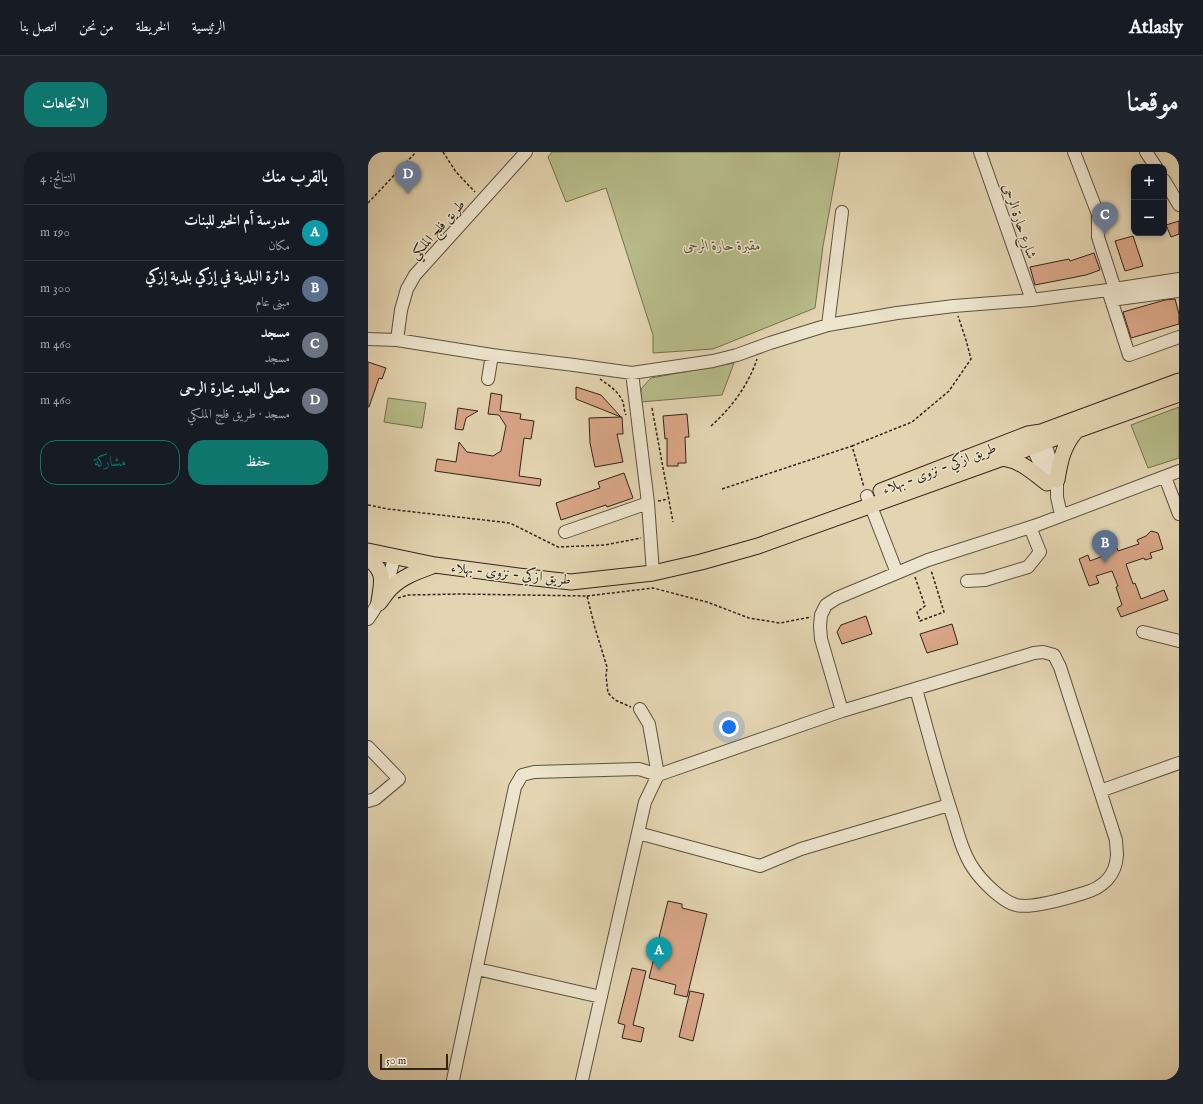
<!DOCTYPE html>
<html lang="ar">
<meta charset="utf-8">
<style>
body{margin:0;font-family:"IM FELL English",Amiri,serif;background:#20242c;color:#f1f3f6;direction:rtl}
.controls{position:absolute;right:12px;top:12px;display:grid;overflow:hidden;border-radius:8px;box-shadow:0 2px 6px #0003}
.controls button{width:36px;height:36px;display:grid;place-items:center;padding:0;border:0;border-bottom:1px solid #363941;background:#171b24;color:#f1f3f6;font:20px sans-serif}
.scale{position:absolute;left:12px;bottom:10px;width:68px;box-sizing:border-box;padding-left:4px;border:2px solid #30231b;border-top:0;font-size:11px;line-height:14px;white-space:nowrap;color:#30231b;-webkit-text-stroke:3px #ede4cd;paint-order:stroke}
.you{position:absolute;left:361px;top:575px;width:14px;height:14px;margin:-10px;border:3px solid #fff;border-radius:50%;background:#1a73e8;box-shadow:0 0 0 6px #1a73e833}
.badge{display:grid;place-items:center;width:26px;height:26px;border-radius:50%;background:#0f766e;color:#fff;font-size:13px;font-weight:700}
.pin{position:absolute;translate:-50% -33px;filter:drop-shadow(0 1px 2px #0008)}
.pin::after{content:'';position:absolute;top:21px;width:14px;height:12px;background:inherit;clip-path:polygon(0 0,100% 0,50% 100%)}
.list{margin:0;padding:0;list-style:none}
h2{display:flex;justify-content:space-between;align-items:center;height:52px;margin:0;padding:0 16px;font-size:17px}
h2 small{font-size:13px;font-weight:400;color:#9ea1a6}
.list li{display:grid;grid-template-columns:26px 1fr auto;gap:12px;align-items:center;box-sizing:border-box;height:56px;padding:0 16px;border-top:1px solid #363941}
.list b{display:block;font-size:15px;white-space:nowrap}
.list p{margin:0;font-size:13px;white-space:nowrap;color:#9ea1a6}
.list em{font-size:13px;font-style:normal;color:#9ea1a6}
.actions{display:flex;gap:8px;padding:12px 16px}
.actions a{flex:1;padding:9px 0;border:1px solid #0f766e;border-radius:16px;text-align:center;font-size:14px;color:#0f766e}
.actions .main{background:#0f766e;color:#fff}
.map{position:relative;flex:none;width:811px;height:928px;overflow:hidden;direction:ltr;border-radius:16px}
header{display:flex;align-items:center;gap:24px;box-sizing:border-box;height:56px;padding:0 20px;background:#171b24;border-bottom:1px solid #363941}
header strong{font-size:19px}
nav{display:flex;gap:22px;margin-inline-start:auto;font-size:14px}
.intro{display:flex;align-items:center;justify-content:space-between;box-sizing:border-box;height:96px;padding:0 24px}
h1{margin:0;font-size:28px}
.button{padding:10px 18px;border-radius:16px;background:#0f766e;color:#fff;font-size:14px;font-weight:700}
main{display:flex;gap:24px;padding:0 24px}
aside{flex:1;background:#171b24;border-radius:16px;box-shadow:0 2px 6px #0003}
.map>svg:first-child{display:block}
</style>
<header>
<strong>Atlasly</strong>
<nav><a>الرئيسية</a><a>الخريطة</a><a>من نحن</a><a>اتصل بنا</a></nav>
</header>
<div class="intro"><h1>موقعنا</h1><a class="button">الاتجاهات</a></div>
<main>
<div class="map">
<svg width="811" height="928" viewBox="0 0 811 928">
<rect width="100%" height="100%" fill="#e4d5b2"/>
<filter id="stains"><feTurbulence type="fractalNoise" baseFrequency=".005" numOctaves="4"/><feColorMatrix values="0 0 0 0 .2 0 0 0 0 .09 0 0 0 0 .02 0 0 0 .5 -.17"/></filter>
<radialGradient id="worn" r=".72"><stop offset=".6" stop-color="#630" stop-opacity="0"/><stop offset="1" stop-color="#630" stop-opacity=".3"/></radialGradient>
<!-- green -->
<path fill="#b7bc8a" stroke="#747052" d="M184 0H472L455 94 447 156 345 197 285 201V183L238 36 198 50 180 5Z
M366 211 354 243 273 250V237L283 226Z
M20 246 58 251 54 276 16 270Z
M811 255V306L780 316 763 273Z"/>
<!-- building -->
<path fill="#d9a687" stroke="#30231b" d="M811 69V82L803 85 798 73Z
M765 84 775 114 757 119 747 89Z
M726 101 732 118 718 123 667 133 662 115 701 107 702 109Z
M807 147 811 162V172L763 186 755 160 797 148Z
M0 210 18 216 14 227 11 226 1 255H0Z
M208 235 233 243 253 265 208 247Z
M123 241 134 243 132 259 153 262 152 267 166 269 163 287 156 286 151 324 173 327 172 334 67 319 69 307 88 310 91 290 99 300 125 304 133 299 138 274 131 263 120 262Z
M90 256 110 259 98 266 95 278 87 277Z
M319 262 321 285H317L318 311H310V314H299V286L297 287 295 264Z
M254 265 255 282H249L255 310 227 315 222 291 221 266Z
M256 321 265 346 239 355 238 353 193 368 188 351 232 336 230 330Z
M783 379 787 380 790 381 795 397 782 401 784 406 777 408 776 406 758 412 765 432 767 431 773 447 796 438 800 448 753 465 749 456 754 453 748 435 750 434 744 419 728 424 731 431 721 434 711 407 720 403 722 409 740 402 739 399 749 396 750 399 771 392 769 388 778 384Z
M498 464 504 482 474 492 469 480 473 473Z
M584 472 590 492 559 501 552 482Z
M300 749 314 752V756L339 762 319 845 306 842 308 833 281 826Z
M264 816 278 819 265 873 276 876 273 890 254 886 257 873 250 871Z
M322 839 336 842 325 889 311 885Z"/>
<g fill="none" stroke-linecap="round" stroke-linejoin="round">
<defs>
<path id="minor" d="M612 0 664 148
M706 0 730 62V85L747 137
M778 0 788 15
M796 28 811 53
M740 138 761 203 811 185
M743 148 811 139
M460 173 474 60
M0 187 29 188 124 203 206 213 264 221 345 209 369 203 402 191 460 173 529 161 586 154 664 148 740 138 811 127
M29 188 33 158 39 137 47 123 158 0
M264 221 280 351 285 421
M120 227 124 203
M674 283 689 328V345L693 363
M661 286 680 332
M797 325 811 362
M499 344 529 421
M197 380 280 351
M599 429 617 428 660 415 672 400 662 375
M0 467C13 449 22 428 26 405
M775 480 811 489
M474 559 453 487 452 474 453 463 458 453 469 446 560 408 669 373 811 319
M0 595 31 627 7 647 0 649
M732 639 811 611
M270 681 392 714 433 697 581 653
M109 817 233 845
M85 928 147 635 154 623 166 620 271 617 290 623 474 559 666 501 675 500 686 503 692 515 748 688C748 693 749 699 749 703 748 724 734 736 716 741 700 746 663 757 648 753 633 749 613 728 605 716 595 701 590 682 585 665 571 623 560 580 548 537
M214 928 277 650 290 623 281 572 272 557"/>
<path id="major" d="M635 306C655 310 663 319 679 331
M689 328C692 309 695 294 708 279
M513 339 660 282 673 280 811 229
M0 399 67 413 150 424 203 430 285 421 333 410 390 394 635 306 676 290 811 242
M0 406C18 421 14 428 11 450
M11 451C15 446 18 441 23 436 35 424 51 419 67 413"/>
</defs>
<!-- minor casing -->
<use href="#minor" stroke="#5d5041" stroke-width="14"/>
<!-- major casing -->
<use href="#major" stroke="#30231b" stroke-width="17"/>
<!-- path -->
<path stroke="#30231b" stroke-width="1.5" stroke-dasharray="3 2" stroke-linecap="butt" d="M75 0 88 20 107 40
M0 51 48 0
M232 227C241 233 251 240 255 250 256 254 256 259 258 263
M284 256 305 370
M343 274C363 256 380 234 389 207
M484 294 544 270 581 239 603 207 598 188 590 164
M354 337 484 294 496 335
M290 349 300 347
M0 353 20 357 142 371 190 395 237 393 273 386
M547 425 557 454 549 460 552 469 576 460 563 418
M219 444 285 436 339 450 381 466 412 471 443 465
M30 446 40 443 93 442 219 444 227 476 239 515 238 524 240 541 247 548 263 555"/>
<!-- minor -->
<use href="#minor" stroke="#ede4cd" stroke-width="12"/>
<!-- major -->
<use href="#major" stroke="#e4d5b2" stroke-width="15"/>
</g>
<g text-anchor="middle" stroke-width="3" stroke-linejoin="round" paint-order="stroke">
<!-- street labels -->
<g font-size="14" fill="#30231b" stroke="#ede4cd">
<text transform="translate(652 69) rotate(71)" y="5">شارع حارة الرحى</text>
<text transform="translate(69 77) rotate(-48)" y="5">طريق فلج الملكي</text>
<text transform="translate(571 316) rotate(-21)" y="5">طريق ازكي - نزوى - بهلاء</text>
<text transform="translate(143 421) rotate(6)" y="5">طريق ازكي - نزوى - بهلاء</text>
</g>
<!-- park labels -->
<g font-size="14" font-style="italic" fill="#524937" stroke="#ede4cd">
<text x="354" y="98">مقبرة حارة الرحى</text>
</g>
</g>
<rect width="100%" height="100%" filter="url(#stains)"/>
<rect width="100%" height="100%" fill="url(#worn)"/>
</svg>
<div class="controls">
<button>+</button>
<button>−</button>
</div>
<div class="scale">50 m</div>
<div class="you"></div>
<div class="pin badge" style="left:291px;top:818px;background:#0f9aa8">A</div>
<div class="pin badge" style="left:737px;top:411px;background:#5c6f8a">B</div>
<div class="pin badge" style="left:737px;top:83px;background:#6b7280">C</div>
<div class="pin badge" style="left:40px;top:42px;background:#6b7280">D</div>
</div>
<aside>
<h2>بالقرب منك<small>النتائج: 4</small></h2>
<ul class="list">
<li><span class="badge" style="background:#0f9aa8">A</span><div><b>مدرسة أم الخير للبنات</b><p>مكان</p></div><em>190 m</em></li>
<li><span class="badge" style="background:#5c6f8a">B</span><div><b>دائرة البلدية في إزكي بلدية إزكي</b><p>مبنى عام</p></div><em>300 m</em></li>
<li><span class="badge" style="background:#6b7280">C</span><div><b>مسجد</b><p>مسجد</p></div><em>460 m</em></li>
<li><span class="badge" style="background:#6b7280">D</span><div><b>مصلى العيد بحارة الرحى</b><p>مسجد · طريق فلج الملكي</p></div><em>460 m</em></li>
</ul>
<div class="actions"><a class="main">حفظ</a><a>مشاركة</a></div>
</aside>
</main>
